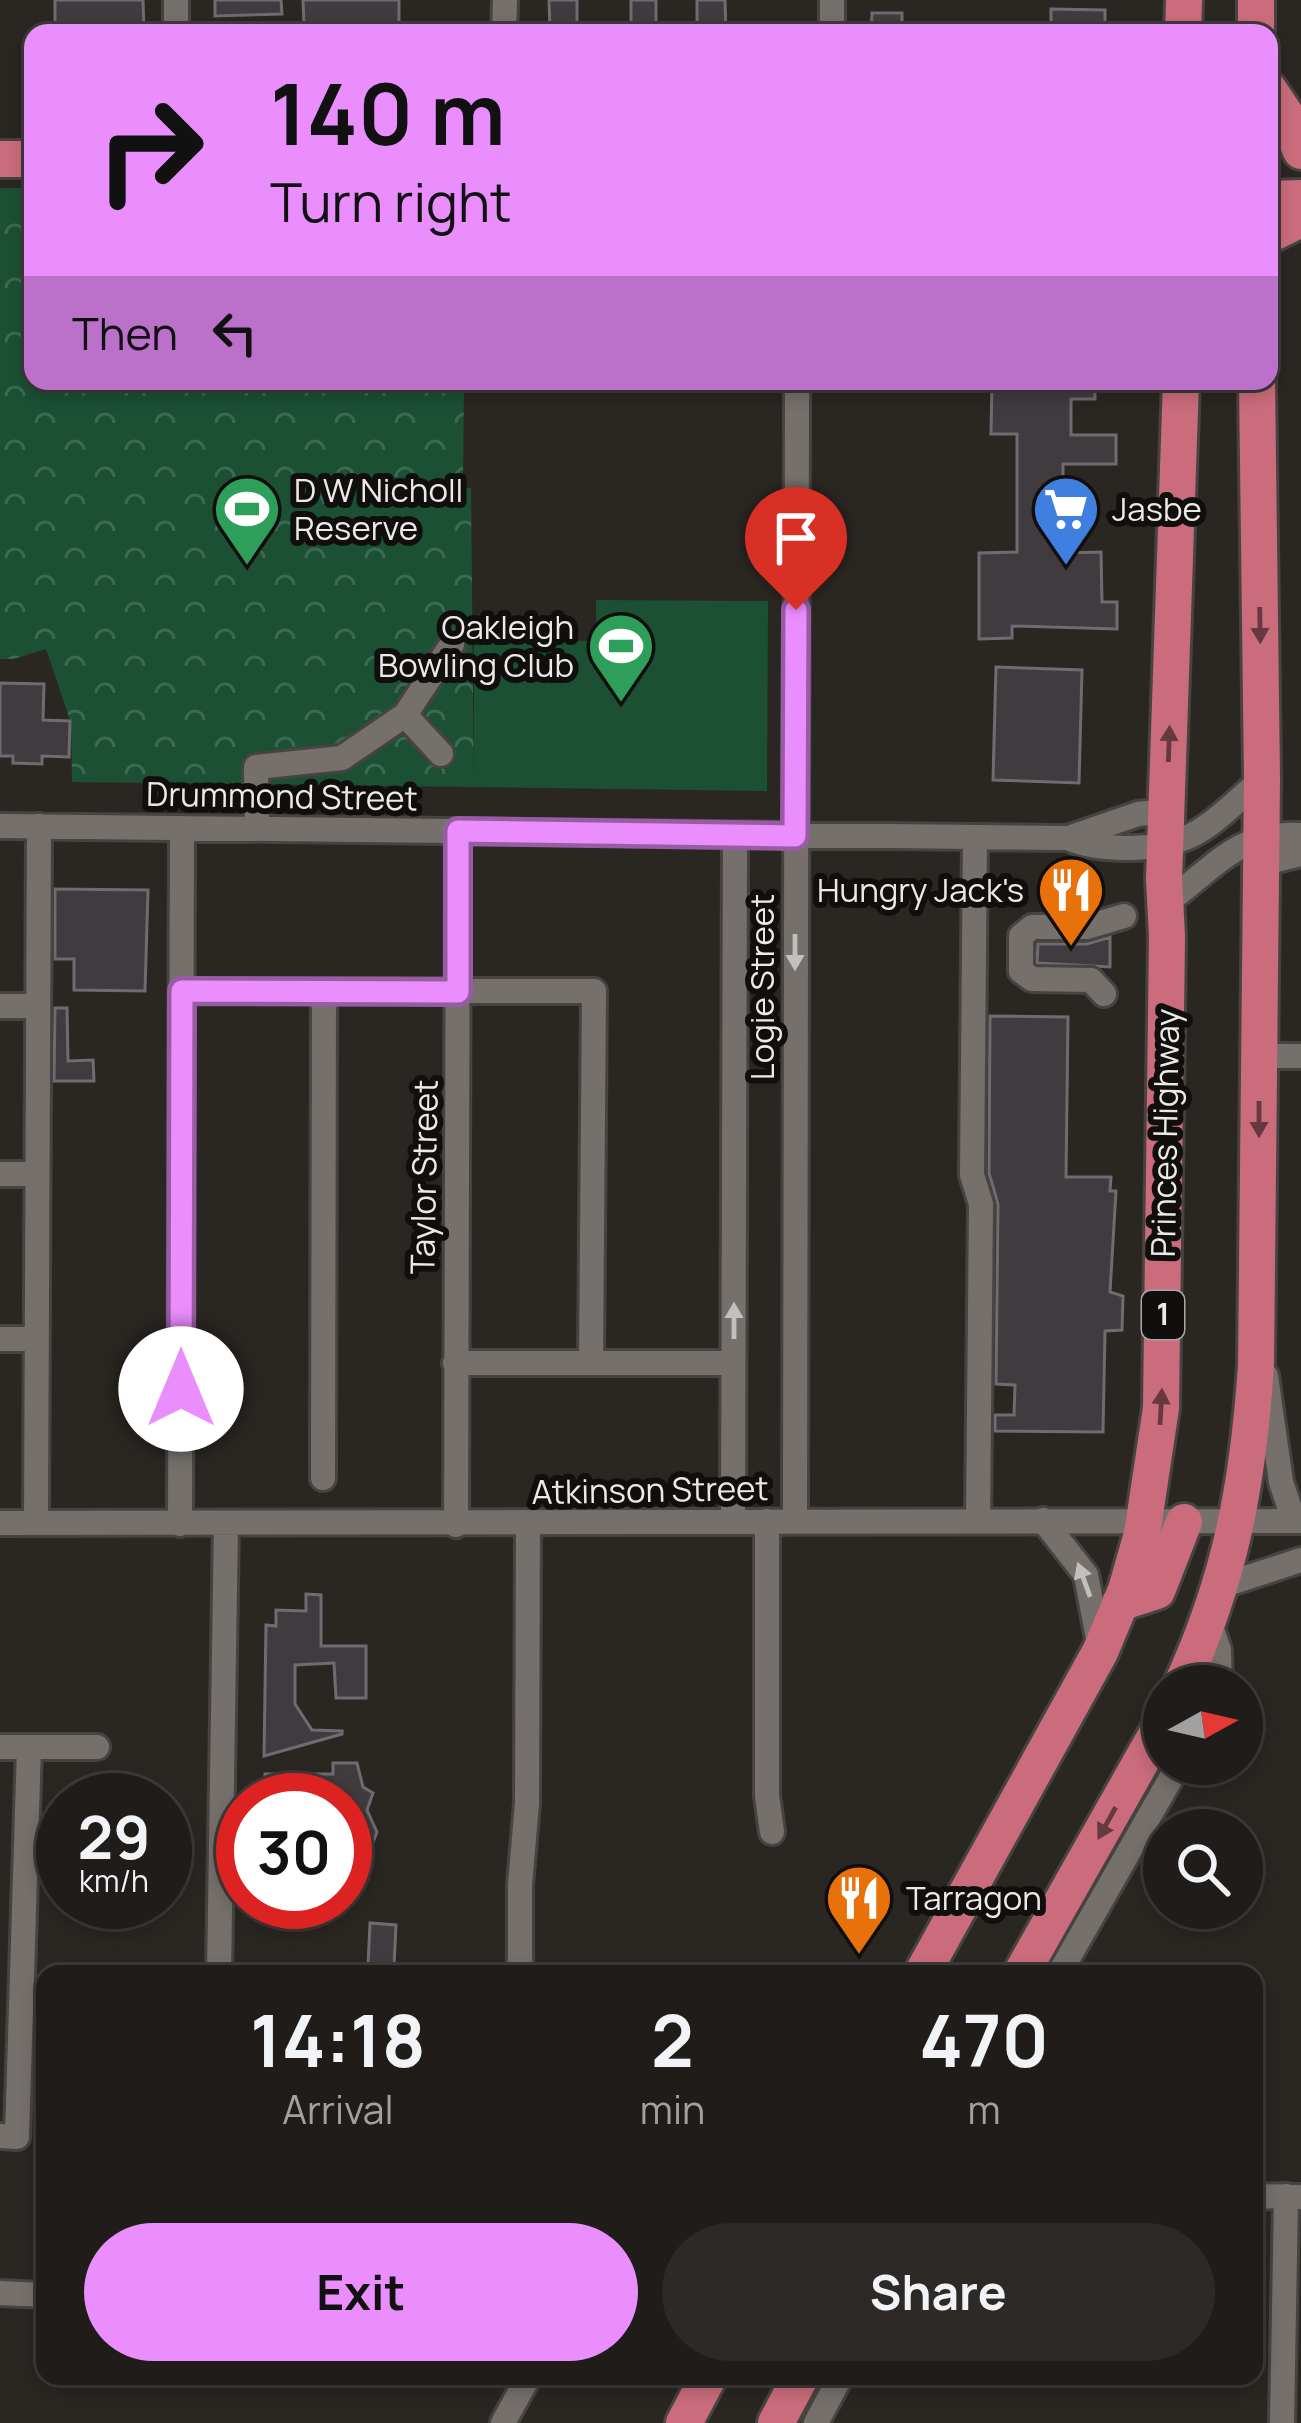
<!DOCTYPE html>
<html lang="en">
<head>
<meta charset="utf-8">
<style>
  :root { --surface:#201c1a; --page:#2d2927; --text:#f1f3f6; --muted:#a2a1a2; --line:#3d3a39; --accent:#ea8dfd }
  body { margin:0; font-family:Manrope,sans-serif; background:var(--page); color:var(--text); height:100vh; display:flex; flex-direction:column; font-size:45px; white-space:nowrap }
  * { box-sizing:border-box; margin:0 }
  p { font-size:39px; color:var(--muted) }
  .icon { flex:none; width:66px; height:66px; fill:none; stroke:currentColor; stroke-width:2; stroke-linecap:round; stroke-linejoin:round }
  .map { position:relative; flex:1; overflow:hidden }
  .details { position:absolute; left:36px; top:1965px; width:1227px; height:420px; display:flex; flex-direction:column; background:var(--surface); border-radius:24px; box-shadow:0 6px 18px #0003,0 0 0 3px var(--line) }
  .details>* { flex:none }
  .hud { position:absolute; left:24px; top:24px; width:1254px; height:366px; border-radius:24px; box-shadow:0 6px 18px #0003,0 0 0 3px var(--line); background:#ea8dfd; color:#111; overflow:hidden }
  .needle { width:78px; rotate:82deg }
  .controls { position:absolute; left:1143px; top:1665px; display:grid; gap:24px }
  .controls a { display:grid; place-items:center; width:120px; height:120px; border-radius:50%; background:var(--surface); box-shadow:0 6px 18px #0003,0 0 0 3px var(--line); font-size:60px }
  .speed { position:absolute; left:36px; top:1773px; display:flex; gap:24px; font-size:60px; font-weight:700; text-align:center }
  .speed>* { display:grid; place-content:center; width:156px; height:156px; border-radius:50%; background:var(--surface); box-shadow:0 6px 18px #0003,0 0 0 3px var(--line); line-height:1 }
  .speed small { font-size:30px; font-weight:400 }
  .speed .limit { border:18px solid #d22; background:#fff; color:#111 }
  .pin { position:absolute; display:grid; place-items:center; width:102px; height:102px; color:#fff; margin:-123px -51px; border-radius:50% 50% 50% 0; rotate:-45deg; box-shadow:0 0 12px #0007 }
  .pin .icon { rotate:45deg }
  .me { position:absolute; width:132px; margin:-66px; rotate:0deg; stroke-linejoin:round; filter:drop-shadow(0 0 9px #0008) }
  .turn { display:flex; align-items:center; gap:42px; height:252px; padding:0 48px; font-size:54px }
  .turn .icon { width:156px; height:156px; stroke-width:2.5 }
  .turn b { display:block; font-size:84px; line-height:102px }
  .then { display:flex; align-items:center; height:114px; padding:0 48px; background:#0003; gap:24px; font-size:45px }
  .eta { display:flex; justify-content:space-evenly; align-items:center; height:204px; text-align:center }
  .eta b { font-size:72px; font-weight:700; line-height:84px }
  .button { display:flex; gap:24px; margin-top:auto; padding:24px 48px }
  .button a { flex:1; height:138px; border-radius:72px; background:var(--accent); color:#111; font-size:48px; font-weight:700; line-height:138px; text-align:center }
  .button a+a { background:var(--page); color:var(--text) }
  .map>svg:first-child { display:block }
  .grass { fill:#1b5035 }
  .park { fill:url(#park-crowns) }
  .building { fill:#403b3f; stroke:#706b70; stroke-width:3 }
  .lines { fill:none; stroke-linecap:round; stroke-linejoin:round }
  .minor-casing { stroke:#474341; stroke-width:30 }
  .highway-casing { stroke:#474341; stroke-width:42 }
  .minor { stroke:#75706c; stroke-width:24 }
  .highway { stroke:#cb6c7c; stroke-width:36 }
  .oneway { fill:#65393f }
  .oneway2 { fill:#c2bfbc }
  .route-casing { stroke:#985ca4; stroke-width:30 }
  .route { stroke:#ea8dfd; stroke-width:21 }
  .labels { text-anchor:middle; stroke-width:12; stroke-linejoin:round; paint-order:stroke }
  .shield { fill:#110f0e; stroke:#aaa8a6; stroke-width:3 }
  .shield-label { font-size:30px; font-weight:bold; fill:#ece9e7 }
  .poi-label { font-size:33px; fill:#ece9e7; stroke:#110f0e; text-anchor:start }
  .street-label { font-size:33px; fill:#ece9e7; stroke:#110f0e }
</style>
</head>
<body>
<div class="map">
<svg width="1301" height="2423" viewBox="0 0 1301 2423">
  <defs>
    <pattern id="park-crowns" width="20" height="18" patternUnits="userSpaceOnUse" patternTransform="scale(3)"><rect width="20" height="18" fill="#1b5035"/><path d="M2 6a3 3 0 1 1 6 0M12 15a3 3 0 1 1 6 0" fill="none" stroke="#3c6952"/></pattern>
  </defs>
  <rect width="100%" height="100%" fill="#2a2622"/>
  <!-- grass -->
  <path class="grass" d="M 596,600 L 768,601 L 767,791 L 474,787 L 474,639 L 596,641 Z"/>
  <!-- park -->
  <path class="park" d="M 0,188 L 33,188 L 33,381 L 464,381 L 463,487 L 471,488 L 474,787 L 72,782 L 71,723 L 46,649 L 14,659 L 0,659 Z"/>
  <!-- building -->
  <path class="building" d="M 55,0 L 143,0 L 144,33 L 55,33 Z
    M 215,0 L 281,0 L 282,14 L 215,16 Z
    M 303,0 L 399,0 L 399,26 L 304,26 Z
    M 549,0 L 577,0 L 577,33 L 550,33 Z
    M 631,0 L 656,0 L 656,33 L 631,33 Z
    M 697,0 L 725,0 L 726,33 L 697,33 Z
    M 1051,9 L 1105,10 L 1105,33 L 1051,33 Z
    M 872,13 L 902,13 L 902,33 L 871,33 Z
    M 992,381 L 1095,381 L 1095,399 L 1071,399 L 1071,435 L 1116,435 L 1116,464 L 1063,464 L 1063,553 L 1101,552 L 1102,602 L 1117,602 L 1117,629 L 1012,626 L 1012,638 L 979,639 L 979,553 L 1017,552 L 1017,434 L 991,434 Z
    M 996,667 L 1082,670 L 1079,783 L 993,780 Z
    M 0,683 L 44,684 L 43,720 L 70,721 L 69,757 L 42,756 L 42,764 L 13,763 L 13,756 L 0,756 Z
    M 55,889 L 148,890 L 145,991 L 74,990 L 74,959 L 55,959 Z
    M 1110,937 L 1110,967 L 1037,963 L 1038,944 L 1087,944 Z
    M 55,1008 L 67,1008 L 68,1061 L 93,1060 L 94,1081 L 54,1081 Z
    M 990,1016 L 1068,1017 L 1066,1177 L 1111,1177 L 1110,1191 L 1116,1191 L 1110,1292 L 1123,1296 L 1122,1330 L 1105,1331 L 1103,1432 L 995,1431 L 995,1415 L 1014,1415 L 1015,1385 L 996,1384 L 998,1204 L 989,1173 Z
    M 306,1594 L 321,1595 L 321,1646 L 366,1646 L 366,1698 L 336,1698 L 334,1663 L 295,1665 L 295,1704 L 312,1730 L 342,1731 L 342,1734 L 264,1756 L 266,1625 L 276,1626 L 276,1610 L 306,1611 Z
    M 333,1763 L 357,1763 L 363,1787 L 373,1793 L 367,1810 L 377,1832 L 368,1855 L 345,1847 L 345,1800 L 263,1800 L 265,1774 L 333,1774 Z
    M 370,1923 L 396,1925 L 394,1966 L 368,1965 Z"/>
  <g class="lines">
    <!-- minor casing -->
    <g class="minor-casing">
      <path id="minor" d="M 176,33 L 176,0
        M 504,33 L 505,0
        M 832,33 L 832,0
        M 405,715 L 441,754
        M 0,826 L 1068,838 L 1138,814 L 1166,811
        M 257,828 L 256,767 L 342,758 L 405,715 L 452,644
        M 975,837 L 972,1175 L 981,1204 L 978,1520
        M 1068,838 C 1086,846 1103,847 1123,848 C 1195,849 1211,823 1262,779
        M 1260,864 L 1301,854
        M 1166,903 C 1213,869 1238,831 1301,835
        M 182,991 L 594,991 L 591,1363
        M 1104,994 L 1091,980 L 1032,979 L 1021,971 L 1021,936 L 1032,927 L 1087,927 L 1124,916
        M 0,1006 L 37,1006
        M 1259,1056 L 1301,1056
        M 0,1174 L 37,1174
        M 0,1339 L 36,1339
        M 455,1363 L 733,1363
        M 1266,1376 L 1281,1482 L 1294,1521
        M 323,1478 L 324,991
        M 795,1520 L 797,381
        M 1043,1520 L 1086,1575 L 1100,1649
        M 767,1521 L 767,1796 L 772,1832
        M 733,1522 L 735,835
        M 0,1523 L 1301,1521
        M 36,1523 L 39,826
        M 180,1524 L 182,828
        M 456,1525 L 458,831
        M 1221,1586 L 1301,1560
        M 1209,1621 L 1219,1650 L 1220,1686
        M 0,1747 L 97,1747
        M 219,1974 L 226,1523
        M 520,1974 L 520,1885 L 527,1803 L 528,1525
        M 1059,1974 L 1179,1764
        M 0,2136 L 17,2137 L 29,1747
        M 1254,2196 L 1299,2197
        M 0,2293 L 45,2295
        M 503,2423 L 529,2376
        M 816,2423 L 841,2376
        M 1282,2423 L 1286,2196"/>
    </g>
    <!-- highway casing -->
    <g class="highway-casing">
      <path id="highway" d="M 1183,33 L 1184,0
        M 1256,33 L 1256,0
        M 1269,90 L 1285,114 L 1301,151
        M 0,159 L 33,159
        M 1269,199 L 1301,198
        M 1269,235 L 1301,219
        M 1120,1603 L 1157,1591 L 1184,1522
        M 1181,1686 C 1231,1578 1248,1483 1256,1366 L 1262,779 L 1257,381
        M 922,1974 L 1100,1652 L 1126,1590 L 1142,1534 L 1161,1408 L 1167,936 L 1164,879 L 1181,381
        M 1021,1974 L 1164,1721
        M 684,2423 L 709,2376
        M 776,2423 L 801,2376"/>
    </g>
    <!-- minor -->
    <use href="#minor" class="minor"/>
    <!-- highway -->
    <use href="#highway" class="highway"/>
  </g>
  <!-- one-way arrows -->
  <defs><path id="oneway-solid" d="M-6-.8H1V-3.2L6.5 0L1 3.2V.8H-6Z" transform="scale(3)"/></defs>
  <g class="oneway">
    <use href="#oneway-solid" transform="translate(1260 625) rotate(89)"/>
    <use href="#oneway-solid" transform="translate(1169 744) rotate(-88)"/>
    <use href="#oneway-solid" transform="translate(1259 1119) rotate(90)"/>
    <use href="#oneway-solid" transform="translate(1161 1407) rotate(-87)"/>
    <use href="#oneway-solid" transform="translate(1107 1823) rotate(119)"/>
  </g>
  <g class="oneway2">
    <use href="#oneway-solid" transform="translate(795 952) rotate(90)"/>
    <use href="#oneway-solid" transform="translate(734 1321) rotate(-90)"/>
    <use href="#oneway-solid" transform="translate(1084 1580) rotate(-110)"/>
  </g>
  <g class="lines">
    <!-- route casing -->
    <g class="route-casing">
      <path id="route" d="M 181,1389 L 182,991 L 458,992 L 458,831 L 795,836 L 796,610"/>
    </g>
    <!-- route -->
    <use href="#route" class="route"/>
  </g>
  <!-- icons -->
  <defs>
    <g id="stadium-pin" transform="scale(3.45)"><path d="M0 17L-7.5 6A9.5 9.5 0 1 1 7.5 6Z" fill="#2e9e5b" stroke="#110f0e"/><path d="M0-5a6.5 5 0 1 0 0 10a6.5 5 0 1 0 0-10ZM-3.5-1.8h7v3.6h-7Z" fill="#fff"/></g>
    <g id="supermarket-pin" transform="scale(3.45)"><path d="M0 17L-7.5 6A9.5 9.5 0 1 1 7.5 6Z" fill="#3f7fe0" stroke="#110f0e"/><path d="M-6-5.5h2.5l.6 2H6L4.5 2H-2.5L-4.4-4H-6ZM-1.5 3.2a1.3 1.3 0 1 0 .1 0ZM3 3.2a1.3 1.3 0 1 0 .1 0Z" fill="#fff"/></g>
    <g id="restaurant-pin" transform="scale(3.45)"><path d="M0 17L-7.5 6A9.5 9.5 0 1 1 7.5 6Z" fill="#e8710a" stroke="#110f0e"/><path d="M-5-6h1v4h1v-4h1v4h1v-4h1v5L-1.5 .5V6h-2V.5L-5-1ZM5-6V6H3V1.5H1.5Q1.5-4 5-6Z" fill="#fff"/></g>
  </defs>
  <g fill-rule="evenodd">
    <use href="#stadium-pin" x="247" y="509"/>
    <use href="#supermarket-pin" x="1066" y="509"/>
    <use href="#stadium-pin" x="621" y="646"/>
    <use href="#restaurant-pin" x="1071" y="890"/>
    <use href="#restaurant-pin" x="859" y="1898"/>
  </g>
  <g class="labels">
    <!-- shield labels -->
    <rect class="shield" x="1142" y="1291" width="42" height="48" rx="9"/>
    <g class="shield-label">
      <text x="1163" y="1325">1</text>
    </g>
    <!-- poi labels -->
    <g class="poi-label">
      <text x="294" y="502">D W Nicholl<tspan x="294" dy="38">Reserve</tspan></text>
      <text x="1112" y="521">Jasbe</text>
      <text x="574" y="639" text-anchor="end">Oakleigh<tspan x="574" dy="38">Bowling Club</tspan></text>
      <text x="1024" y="902" text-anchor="end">Hungry Jack's</text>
      <text x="906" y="1910">Tarragon</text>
    </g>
    <!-- street labels -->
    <g class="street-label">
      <text transform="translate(282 796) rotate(1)" y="12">Drummond Street</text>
      <text transform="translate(762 987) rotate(-90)" y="12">Logie Street</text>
      <text transform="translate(1165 1133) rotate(-89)" y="12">Princes Highway</text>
      <text transform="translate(424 1177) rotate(-89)" y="12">Taylor Street</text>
      <text transform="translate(650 1490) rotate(-1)" y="12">Atkinson Street</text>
    </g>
  </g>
</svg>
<div class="controls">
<a><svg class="needle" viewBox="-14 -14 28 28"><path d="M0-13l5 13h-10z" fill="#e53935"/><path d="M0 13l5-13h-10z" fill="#a2a1a2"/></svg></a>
<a><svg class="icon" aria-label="search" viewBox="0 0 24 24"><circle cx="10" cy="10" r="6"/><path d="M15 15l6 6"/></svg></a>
</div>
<div class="speed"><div>29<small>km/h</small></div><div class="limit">30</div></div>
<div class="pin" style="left:796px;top:610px;background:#d93025"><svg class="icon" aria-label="arrive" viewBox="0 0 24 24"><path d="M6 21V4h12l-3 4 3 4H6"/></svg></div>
<svg class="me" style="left:181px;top:1389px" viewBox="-20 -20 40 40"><circle r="19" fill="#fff"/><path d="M0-13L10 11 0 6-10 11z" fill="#ea8dfd"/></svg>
<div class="hud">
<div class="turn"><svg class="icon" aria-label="right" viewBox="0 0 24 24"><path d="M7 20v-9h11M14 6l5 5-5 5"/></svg><div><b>140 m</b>Turn right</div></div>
<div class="then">Then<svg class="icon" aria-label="left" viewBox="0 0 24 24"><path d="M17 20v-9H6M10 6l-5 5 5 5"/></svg></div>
</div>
<section class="details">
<div class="eta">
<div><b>14:18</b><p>Arrival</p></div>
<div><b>2</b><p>min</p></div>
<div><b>470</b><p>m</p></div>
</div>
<div class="button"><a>Exit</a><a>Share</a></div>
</section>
</div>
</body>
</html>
